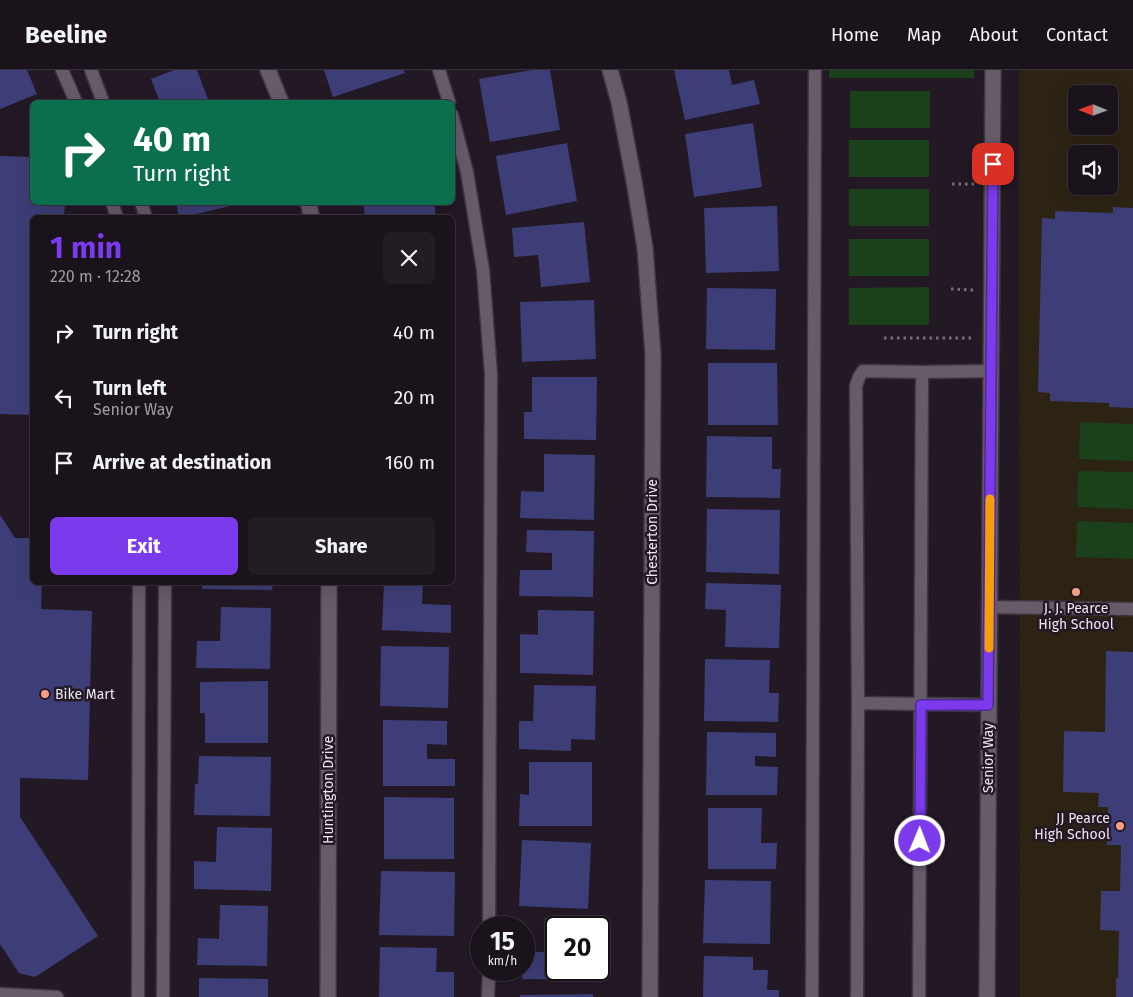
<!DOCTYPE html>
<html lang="en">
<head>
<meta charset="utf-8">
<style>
  :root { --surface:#1a131c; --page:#231c25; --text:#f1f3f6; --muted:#9f9ea3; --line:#38323b; --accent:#7c3aed }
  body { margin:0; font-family:"Fira Sans",sans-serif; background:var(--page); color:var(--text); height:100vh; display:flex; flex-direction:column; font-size:19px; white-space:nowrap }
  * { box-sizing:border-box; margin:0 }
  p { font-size:16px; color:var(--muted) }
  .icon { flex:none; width:28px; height:28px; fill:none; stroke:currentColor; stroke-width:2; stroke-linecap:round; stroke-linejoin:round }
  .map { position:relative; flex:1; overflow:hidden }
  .sheet { position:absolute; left:30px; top:145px; width:425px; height:370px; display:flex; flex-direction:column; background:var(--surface); border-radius:8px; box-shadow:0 5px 20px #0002,0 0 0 1px var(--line) }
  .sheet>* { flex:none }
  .guide { position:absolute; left:30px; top:30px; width:425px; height:105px; border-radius:8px; box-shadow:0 5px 20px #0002,0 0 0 1px var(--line); background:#0b6e4f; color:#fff; overflow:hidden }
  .needle { width:32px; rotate:271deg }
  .tools { position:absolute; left:1068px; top:15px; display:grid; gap:10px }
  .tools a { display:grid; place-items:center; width:50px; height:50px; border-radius:8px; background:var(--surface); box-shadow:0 5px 20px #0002,0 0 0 1px var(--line); font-size:25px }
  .speed { position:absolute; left:470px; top:846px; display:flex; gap:10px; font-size:25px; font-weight:700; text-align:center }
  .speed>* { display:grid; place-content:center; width:65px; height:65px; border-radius:50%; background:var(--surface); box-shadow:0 5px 20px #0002,0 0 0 1px var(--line); line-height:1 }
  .speed small { font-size:12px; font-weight:400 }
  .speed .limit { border:2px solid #111; border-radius:8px; background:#fff; color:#111 }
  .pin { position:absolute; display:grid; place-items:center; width:42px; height:42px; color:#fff; margin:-21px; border-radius:10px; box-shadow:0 2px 8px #0006 }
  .me { position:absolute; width:55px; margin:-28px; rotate:1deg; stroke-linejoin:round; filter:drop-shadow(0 0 4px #0008) }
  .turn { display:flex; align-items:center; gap:18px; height:105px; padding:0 20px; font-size:22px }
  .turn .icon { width:65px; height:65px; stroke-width:2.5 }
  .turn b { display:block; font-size:35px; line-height:42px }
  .round { display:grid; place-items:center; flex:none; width:52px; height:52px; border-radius:8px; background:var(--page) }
  .head { display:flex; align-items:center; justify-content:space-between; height:85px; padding:0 20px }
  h1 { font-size:30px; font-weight:700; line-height:38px; color:var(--accent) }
  .button { display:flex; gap:10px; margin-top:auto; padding:10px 20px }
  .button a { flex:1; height:58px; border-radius:8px; background:var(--accent); color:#fff; font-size:20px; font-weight:700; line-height:58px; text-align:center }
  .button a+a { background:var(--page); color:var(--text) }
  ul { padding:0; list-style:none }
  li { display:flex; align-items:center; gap:15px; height:65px; padding:0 20px }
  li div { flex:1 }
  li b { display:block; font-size:19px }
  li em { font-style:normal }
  header { display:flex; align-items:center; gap:30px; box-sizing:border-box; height:70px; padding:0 25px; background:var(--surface); border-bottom:1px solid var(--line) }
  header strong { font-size:24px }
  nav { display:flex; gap:28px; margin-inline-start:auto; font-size:18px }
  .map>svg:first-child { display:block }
  .education { fill:#2c2313; fill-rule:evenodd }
  .green { fill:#1a411a }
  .building { fill:#3d3e77 }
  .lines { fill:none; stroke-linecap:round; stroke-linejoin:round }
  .lane-casing { stroke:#3e363f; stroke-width:15 }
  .street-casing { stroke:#3e363f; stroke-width:18 }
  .path { stroke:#786f79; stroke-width:3; stroke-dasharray:2.5 4; stroke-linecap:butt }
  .lane { stroke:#675b6a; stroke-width:12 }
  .street { stroke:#675b6a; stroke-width:15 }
  .route-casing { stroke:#51269a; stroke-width:12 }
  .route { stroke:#7c3aed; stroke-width:9 }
  .slow { stroke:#f59e0b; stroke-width:9 }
  .poi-dot { fill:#f49e88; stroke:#231925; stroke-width:2 }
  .labels { text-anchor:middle; stroke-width:5; stroke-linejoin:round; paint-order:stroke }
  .street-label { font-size:14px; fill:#ede6ee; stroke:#231925 }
  .poi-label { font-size:14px; fill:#ede6ee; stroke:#231925 }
</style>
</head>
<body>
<header>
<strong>Beeline</strong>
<nav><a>Home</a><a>Map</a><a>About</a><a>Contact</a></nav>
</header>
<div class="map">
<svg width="1133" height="927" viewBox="0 0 1133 927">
  <rect width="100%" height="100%" fill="#231925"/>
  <!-- education -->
  <path class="education" d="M 1019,0 L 1133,0 L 1133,927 L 1020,927 ZM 1076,24 L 1109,24 L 1109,56 L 1076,56 ZM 1076,84 L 1109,84 L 1109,116 L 1076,116 Z"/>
  <!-- green -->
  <path class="green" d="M 829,0 L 974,0 L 974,8 L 829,8 Z
    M 850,21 L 930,21 L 930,58 L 850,58 Z
    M 849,70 L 929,70 L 929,107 L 849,107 Z
    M 849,119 L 929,119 L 929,156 L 849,156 Z
    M 849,169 L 929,169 L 929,206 L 849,206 Z
    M 929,217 L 929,255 L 849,255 L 849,218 Z
    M 1080,352 L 1133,354 L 1133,391 L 1079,389 Z
    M 1078,401 L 1133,402 L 1133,439 L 1077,437 Z
    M 1077,451 L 1133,453 L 1133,489 L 1076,487 Z"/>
  <!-- building -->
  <path class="building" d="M 0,0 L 27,0 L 37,24 L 0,39 Z
    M 174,0 L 197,0 L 209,32 L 160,32 L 151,9 Z
    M 324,0 L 404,0 L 405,3 L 333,27 Z
    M 532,0 L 550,0 L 560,60 L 490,72 L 479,9 Z
    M 674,0 L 729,0 L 732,15 L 754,10 L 760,34 L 685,50 Z
    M 753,53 L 762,117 L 694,127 L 685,64 Z
    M 567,73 L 577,131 L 506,145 L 496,86 Z
    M 0,86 L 32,87 L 32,132 L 65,132 L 64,148 L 32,148 L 32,345 L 0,344 Z
    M 176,132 L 243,132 L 243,133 L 179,148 Z
    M 363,132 L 434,132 L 436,148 L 365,148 Z
    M 777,136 L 779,201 L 706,203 L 704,138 Z
    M 1113,137 L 1133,138 L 1133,338 L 1109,337 L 1109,333 L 1050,331 L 1050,323 L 1038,322 L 1042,148 L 1055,149 L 1055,141 L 1113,143 Z
    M 584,152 L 590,212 L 541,217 L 538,185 L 514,187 L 512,158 Z
    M 707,218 L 776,219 L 775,280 L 706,279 Z
    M 594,230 L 596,289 L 522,292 L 520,232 Z
    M 708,293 L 777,293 L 778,355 L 708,355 Z
    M 532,307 L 597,307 L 596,370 L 524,369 L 524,342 L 532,342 Z
    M 707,366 L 772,367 L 772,399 L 781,399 L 780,428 L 706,427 Z
    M 544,384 L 595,385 L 594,450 L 520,448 L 521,421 L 544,422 Z
    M 707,439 L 780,440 L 779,504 L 706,502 Z
    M 0,445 L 15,468 L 32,468 L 32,512 L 42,512 L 41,539 L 92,541 L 88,710 L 20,708 L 20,747 L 98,866 L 35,907 L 19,903 L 0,874 Z
    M 452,459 L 455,459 L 455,488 L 452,488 Z
    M 527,460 L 594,461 L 593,527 L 519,526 L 520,500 L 552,500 L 552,483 L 526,482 Z
    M 202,512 L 273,512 L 272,520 L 202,519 Z
    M 384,512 L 423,512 L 422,534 L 451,535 L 451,563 L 382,560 Z
    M 706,513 L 781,515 L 779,578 L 725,577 L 726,540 L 705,539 Z
    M 221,537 L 271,538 L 270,599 L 196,598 L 197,571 L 220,571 Z
    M 538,540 L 594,541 L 593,605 L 520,603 L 520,564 L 538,565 Z
    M 381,576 L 449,577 L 448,638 L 380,636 Z
    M 1106,581 L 1133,582 L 1133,927 L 1116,927 L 1116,908 L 1118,908 L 1119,861 L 1100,860 L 1101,821 L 1120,821 L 1121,775 L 1107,775 L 1108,737 L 1098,737 L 1099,723 L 1063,722 L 1064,661 L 1105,662 Z
    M 705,589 L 770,590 L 769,623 L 779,623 L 778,652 L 704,651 Z
    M 268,611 L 268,673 L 205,673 L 205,643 L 200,643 L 200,612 Z
    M 534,615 L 596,616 L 595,670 L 571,669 L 571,681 L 519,679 L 519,651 L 533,651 Z
    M 383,650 L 447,651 L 447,675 L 427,674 L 427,689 L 455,689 L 455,716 L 383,716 Z
    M 707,662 L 776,663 L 776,687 L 755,686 L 755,696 L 778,697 L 777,725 L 706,725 Z
    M 199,686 L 271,687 L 270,746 L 194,745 L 195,714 L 198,714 Z
    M 529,692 L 592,692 L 592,756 L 519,756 L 520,724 L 529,725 Z
    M 384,727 L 454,728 L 454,789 L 384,789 Z
    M 708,738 L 762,738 L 761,773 L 777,773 L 776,799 L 708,799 Z
    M 217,757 L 272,758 L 271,821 L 194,819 L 194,791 L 216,792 Z
    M 522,770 L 591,773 L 588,839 L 519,836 Z
    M 381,801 L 455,802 L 454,866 L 379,865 Z
    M 705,810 L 771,811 L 770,874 L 703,873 Z
    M 220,835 L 268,836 L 267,896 L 197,895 L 198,868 L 219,869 Z
    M 545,848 L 595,848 L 595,858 L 556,858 L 556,900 L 594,900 L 594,910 L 522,909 L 524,882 L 544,882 Z
    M 380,877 L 437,878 L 436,902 L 454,902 L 454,927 L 379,927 Z
    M 704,886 L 753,887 L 753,900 L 768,900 L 767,920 L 779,920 L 779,927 L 703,927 Z
    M 199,908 L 268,909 L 268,927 L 199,927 Z
    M 593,924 L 593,927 L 520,927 L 520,925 Z"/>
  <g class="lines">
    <!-- lane casing -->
    <g class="lane-casing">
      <path id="lane" d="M 62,0 L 76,32
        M 91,0 L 103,32
        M 439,0 L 449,32
        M 452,45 L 467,102 L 483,200 L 491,304 L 489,858
        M 112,132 L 117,148
        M 141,132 L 146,148
        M 922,302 L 991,301
        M 989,537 L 1133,539
        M 858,633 L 988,635
        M 0,924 L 57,927
        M 138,927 L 139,512
        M 163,927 L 165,512
        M 488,927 L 489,900
        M 812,927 L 815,0
        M 857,927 L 858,633 L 856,316 L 859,307 L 863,301 L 922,302 L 919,927"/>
    </g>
    <!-- street casing -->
    <g class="street-casing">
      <path id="street" d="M 268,0 L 281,32
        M 610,0 L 619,32 L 634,111 L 645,178 L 653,285 L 650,927
        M 308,132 L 312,148
        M 328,927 L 329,512
        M 987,927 L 993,0"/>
    </g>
    <!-- path -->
    <path class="path" d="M 952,114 L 974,114
      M 951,219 L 973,220
      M 884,268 L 973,268"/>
    <!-- lane -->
    <use href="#lane" class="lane"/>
    <!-- street -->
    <use href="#street" class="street"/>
  </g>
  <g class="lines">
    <!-- route casing -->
    <g class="route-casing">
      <path id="route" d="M 920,771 L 921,635 L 988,635 L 993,94"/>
    </g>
    <!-- route -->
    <use href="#route" class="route"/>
    <!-- slow -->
    <path class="slow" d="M 989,578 L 990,429"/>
  </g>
  <!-- markers -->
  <g class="poi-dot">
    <circle cx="1076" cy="522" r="5"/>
    <circle cx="45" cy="624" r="5"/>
    <circle cx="1120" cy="756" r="5"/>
  </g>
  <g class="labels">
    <!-- street labels -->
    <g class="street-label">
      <text transform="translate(652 462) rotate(-90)" y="5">Chesterton Drive</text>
      <text transform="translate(988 688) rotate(-90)" y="5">Senior Way</text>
      <text transform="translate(328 720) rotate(-90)" y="5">Huntington Drive</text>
    </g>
    <!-- poi labels -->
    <g class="poi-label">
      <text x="1076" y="543">J. J. Pearce<tspan x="1076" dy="16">High School</tspan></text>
      <text x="55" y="629" text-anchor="start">Bike Mart</text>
      <text x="1110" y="753" text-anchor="end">JJ Pearce<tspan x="1110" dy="16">High School</tspan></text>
    </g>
  </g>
</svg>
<div class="tools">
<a><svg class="needle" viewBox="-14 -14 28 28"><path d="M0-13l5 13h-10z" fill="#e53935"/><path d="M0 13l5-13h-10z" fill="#9f9ea3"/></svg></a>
<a><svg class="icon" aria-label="sound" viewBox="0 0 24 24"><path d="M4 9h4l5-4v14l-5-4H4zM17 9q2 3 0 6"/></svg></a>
</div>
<div class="speed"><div>15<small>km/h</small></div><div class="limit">20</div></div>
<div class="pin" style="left:993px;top:94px;background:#d93025"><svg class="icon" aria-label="arrive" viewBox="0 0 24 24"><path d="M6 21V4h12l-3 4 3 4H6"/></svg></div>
<svg class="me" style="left:920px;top:771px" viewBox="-20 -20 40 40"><circle r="17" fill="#7c3aed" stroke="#fff" stroke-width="3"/><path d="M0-11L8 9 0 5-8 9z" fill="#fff"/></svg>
<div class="guide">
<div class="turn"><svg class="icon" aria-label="right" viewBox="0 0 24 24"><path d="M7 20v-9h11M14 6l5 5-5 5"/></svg><div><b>40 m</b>Turn right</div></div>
</div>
<section class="sheet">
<div class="head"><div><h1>1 min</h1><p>220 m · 12:28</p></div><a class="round"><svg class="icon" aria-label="close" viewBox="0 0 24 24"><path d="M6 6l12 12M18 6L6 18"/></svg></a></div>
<ul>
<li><svg class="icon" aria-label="right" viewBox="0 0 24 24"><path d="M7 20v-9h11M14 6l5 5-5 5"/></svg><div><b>Turn right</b></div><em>40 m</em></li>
<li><svg class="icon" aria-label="left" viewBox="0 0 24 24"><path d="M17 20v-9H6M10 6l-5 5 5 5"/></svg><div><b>Turn left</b><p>Senior Way</p></div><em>20 m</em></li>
<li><svg class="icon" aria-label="arrive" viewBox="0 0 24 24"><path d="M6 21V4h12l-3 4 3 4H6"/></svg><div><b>Arrive at destination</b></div><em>160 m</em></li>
</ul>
<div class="button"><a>Exit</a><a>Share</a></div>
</section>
</div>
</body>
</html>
